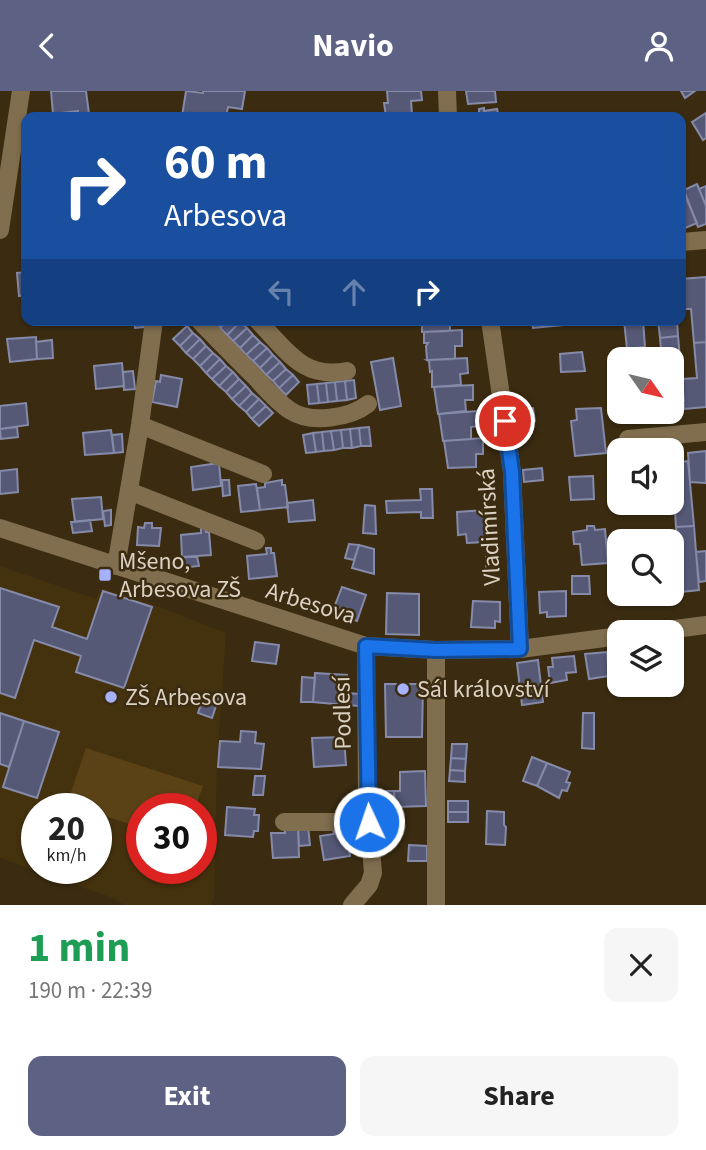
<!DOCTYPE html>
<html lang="en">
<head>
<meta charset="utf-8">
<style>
  :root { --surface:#fff; --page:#f6f6f6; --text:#222; --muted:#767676; --accent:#5d6284 }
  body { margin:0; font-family:"Source Sans 3",sans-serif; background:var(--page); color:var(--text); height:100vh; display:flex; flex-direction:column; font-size:26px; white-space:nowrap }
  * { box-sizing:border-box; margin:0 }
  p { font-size:23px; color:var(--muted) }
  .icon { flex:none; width:38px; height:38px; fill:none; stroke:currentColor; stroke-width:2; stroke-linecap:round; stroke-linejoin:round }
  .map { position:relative; height:814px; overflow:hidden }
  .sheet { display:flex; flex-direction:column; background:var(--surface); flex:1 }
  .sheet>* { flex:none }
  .banner { position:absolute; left:21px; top:21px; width:665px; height:214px; border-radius:14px; box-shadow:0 2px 5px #0004; background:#1a4fa0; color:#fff; overflow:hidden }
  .needle { width:46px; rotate:124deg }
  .fabs { position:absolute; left:607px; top:256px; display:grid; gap:14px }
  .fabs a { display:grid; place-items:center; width:77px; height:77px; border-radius:14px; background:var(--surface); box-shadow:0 2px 5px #0004; font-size:35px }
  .speed { position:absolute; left:21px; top:702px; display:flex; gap:14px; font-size:35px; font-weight:700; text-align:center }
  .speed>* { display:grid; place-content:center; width:91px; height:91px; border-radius:50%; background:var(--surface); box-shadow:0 2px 5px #0004; line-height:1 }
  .speed small { font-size:18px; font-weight:400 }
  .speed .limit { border:10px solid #d22; background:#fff; color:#111 }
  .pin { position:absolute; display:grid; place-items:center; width:60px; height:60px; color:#fff; margin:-30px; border:4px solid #fff; border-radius:50%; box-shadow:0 2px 7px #0007 }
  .me { position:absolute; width:77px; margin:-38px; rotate:357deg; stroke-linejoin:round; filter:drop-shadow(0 0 5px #0008) }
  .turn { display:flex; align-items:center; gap:24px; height:147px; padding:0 28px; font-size:32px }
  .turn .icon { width:91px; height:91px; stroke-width:2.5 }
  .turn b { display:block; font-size:49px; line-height:60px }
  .lanes { display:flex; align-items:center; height:66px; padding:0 28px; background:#0003; justify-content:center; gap:35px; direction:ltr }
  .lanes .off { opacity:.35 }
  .round { display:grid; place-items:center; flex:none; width:74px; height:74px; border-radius:14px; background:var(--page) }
  .summary { display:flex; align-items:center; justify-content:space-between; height:119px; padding:0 28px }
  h1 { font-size:42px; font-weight:700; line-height:52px; color:#1e9e55 }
  .cta { display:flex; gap:14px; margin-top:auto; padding:14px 28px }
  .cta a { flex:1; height:80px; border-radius:14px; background:var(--accent); color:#fff; font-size:28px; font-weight:700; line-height:80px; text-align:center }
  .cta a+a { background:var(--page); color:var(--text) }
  header { display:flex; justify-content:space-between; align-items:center; height:91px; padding:0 28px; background:var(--accent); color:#fff; font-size:32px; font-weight:700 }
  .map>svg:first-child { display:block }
  .built { fill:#44310e; fill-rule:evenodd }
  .green { fill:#5a4216 }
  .building { fill:#555976; stroke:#858aa9; stroke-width:2 }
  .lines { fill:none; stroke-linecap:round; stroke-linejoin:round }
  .minor { stroke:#816e4f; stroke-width:18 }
  .route-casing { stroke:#114b97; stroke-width:18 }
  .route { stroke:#1a73e8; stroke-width:12 }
  .poi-dot { fill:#a6b1fc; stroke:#3b2c11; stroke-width:2.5 }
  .labels { text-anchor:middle; stroke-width:5; stroke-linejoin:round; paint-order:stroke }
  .street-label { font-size:24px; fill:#dbd1c2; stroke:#3b2c11 }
  .poi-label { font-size:24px; fill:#dbd1c2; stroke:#3b2c11; text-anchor:start }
</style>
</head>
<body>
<header><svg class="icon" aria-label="back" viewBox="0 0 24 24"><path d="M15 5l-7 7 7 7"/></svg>Navio<svg class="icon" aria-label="person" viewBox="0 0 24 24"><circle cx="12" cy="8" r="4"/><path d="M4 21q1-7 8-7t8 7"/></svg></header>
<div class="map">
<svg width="706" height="814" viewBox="0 0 706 814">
  <rect width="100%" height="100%" fill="#3b2c11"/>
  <!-- built -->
  <path class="built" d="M 0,475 L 96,508 L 101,497 L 152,513 L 226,542 L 217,671 L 214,806 L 211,814 L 124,814 L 113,807 L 0,767 ZM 37,718 L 96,718 L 96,777 L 37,777 ZM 142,718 L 201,718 L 201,777 L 142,777 Z"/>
  <!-- green -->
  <path class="green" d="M 86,657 L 203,695 L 195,717 L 142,718 L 142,737 L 96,722 L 96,718 L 81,717 L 67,713 Z"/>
  <!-- building -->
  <path class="building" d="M 51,0 L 86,0 L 89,23 L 78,24 L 78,20 L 53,23 Z
    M 186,0 L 203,2 L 203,0 L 245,0 L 242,18 L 228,16 L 226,26 L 182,25 Z
    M 387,0 L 421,0 L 422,9 L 411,10 L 412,23 L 386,26 L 384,12 L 388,12 Z
    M 466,0 L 495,0 L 496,11 L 468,13 Z
    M 681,0 L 695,0 L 685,7 Z
    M 484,17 L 484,20 L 497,18 L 499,26 L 479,26 L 479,18 Z
    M 706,22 L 706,47 L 703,49 L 692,31 Z
    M 697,93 L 706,115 L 706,133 L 698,136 L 684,99 Z
    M 681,95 L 697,132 L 683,138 L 681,131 Z
    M 706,95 L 706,115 L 699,98 Z
    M 26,181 L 26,204 L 19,205 L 17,182 Z
    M 706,186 L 706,251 L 694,252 L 691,218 L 681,218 L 681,188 Z
    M 134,229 L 145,229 L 144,236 L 135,237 Z
    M 215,229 L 228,229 L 220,237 Z
    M 228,229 L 240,231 L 227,244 L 220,237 Z
    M 422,229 L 450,229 L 450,240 L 422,241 Z
    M 532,229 L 563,229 L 563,234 L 533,237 Z
    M 624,229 L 643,229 L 645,256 L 627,258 Z
    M 658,229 L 677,229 L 678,245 L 660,247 Z
    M 240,231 L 247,237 L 233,250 L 227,244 Z
    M 187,235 L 193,242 L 180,255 L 173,248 Z
    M 247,237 L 253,244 L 240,257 L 233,250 Z
    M 462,239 L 462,255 L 455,255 L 455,268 L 427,269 L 426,255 L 428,252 L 424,252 L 424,241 Z
    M 193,242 L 200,248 L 186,262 L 180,255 Z
    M 253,244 L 260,251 L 246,264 L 240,257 Z
    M 678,245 L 684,310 L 672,311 L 672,268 L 662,268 L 660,247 Z
    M 36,246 L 37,268 L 10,271 L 7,248 Z
    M 200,248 L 206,255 L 193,268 L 186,262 Z
    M 52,249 L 53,267 L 37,268 L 36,251 Z
    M 260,251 L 267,257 L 253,270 L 246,264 Z
    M 706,251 L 706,316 L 684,318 L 682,288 L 697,287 L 694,252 Z
    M 206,255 L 213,262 L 200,275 L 193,268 Z
    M 645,256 L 646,268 L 628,268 L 627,258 Z
    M 267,257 L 273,264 L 260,277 L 253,270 Z
    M 582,261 L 585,280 L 561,281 L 560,263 Z
    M 213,262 L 220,268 L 206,282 L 200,275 Z
    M 273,264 L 280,271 L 266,284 L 260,277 Z
    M 393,267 L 401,315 L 380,319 L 371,271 Z
    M 467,267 L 468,282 L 460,283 L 461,294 L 432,296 L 432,280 L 430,281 L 429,270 L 427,269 Z
    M 220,268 L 226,275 L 212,288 L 206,282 Z
    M 280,271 L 286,278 L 273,290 L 266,284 Z
    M 122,272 L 124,295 L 96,298 L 94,275 Z
    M 226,275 L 233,281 L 219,295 L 212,288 Z
    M 286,278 L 293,284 L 279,297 L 273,290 Z
    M 133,280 L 135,298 L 124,299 L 123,281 Z
    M 233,281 L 239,288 L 226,301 L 219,295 Z
    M 161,284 L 182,288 L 177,316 L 152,311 L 156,290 L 160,291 Z
    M 293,284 L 299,291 L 286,304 L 279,297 Z
    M 239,288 L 246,295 L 232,308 L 226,301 Z
    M 354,289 L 356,307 L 347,309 L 345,290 Z
    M 345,290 L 347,309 L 337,310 L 335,291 Z
    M 335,291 L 337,310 L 328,311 L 326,292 Z
    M 326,292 L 328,311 L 319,312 L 317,293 Z
    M 317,293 L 319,312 L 309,313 L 307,294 Z
    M 473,294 L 473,309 L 465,309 L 466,320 L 438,323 L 434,296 Z
    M 614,294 L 620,294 L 620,320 L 651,321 L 617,324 Z
    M 246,295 L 252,302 L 239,315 L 232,308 Z
    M 252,302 L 259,308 L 246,321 L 239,315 Z
    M 259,308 L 266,315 L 252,328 L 246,321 Z
    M 26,312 L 28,334 L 0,338 L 0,315 Z
    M 266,315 L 273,322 L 259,335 L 252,328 Z
    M 533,317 L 535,330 L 517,332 L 515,319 Z
    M 601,317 L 606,362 L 575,365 L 571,330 L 577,329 L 576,318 Z
    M 478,320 L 478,335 L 471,336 L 471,348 L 443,350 L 439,323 Z
    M 532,330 L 533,339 L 519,341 L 517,332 Z
    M 17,336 L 18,346 L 1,348 L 0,338 Z
    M 369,336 L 371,355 L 361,355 L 359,337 Z
    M 359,337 L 361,355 L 352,357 L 350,338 Z
    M 350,338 L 352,357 L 343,357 L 341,339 Z
    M 111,339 L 114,362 L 85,364 L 83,342 Z
    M 341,339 L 343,357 L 334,359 L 331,340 Z
    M 331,340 L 334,359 L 324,360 L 322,341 Z
    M 322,341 L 324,360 L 316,361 L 313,342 Z
    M 313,342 L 316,361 L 306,362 L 303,344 Z
    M 122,343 L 123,361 L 114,362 L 112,344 Z
    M 483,347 L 483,363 L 476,363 L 476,376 L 448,377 L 444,350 Z
    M 706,360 L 706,392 L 690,391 L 688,362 Z
    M 688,370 L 694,435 L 676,436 L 672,372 Z
    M 219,372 L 221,395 L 193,399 L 191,376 Z
    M 542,377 L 543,389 L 524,391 L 523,379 Z
    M 17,378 L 18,401 L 0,403 L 0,380 Z
    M 593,385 L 594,408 L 571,409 L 569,386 Z
    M 222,389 L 229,389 L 230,404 L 223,405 Z
    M 282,389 L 282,394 L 285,394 L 288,416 L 260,419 L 257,397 L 265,396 L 265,392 Z
    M 256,393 L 260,419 L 241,421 L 238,395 Z
    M 420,398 L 432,398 L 433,427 L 421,427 L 421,421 L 387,422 L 386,410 L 421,409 Z
    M 101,406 L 103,428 L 75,431 L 72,408 Z
    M 313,409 L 315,429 L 289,431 L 287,412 Z
    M 365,414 L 375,415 L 376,443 L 363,442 Z
    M 111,419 L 111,434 L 105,435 L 103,420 Z
    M 485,419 L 486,451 L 467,452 L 466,443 L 458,444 L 457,421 Z
    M 90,429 L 92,440 L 73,442 L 71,431 Z
    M 145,432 L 152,432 L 152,437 L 161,437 L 159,455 L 137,454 L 138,436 L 144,437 Z
    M 587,435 L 594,435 L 595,439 L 605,438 L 608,472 L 582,474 L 580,453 L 574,453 L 573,441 L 587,439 Z
    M 694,435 L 699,499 L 672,502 L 672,472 L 679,471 L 676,436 Z
    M 201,436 L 205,436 L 206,441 L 209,441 L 211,464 L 182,466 L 181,444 L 201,442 Z
    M 349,453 L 359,454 L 354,469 L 345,467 Z
    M 359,454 L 374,458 L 374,483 L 352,477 Z
    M 266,457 L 271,457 L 271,462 L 274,462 L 277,485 L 249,488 L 247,465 L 267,463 Z
    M 706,460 L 706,490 L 699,491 L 696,461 Z
    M 197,465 L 199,475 L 181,477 L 180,467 Z
    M 486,466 L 498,466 L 499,480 L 486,480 Z
    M 572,485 L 589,485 L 590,503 L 572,503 Z
    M 342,496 L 366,504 L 357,530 L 332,522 Z
    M 0,497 L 59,516 L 52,536 L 87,548 L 103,500 L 152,516 L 124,597 L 76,581 L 81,565 L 34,549 L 15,607 L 0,602 Z
    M 566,500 L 566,525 L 547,526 L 547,521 L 540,522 L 539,501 Z
    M 387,502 L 419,503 L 419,544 L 386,543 Z
    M 623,502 L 640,502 L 639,512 L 629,512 L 628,508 L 624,508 Z
    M 473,510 L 500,511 L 500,531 L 495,530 L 495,537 L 471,536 Z
    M 255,551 L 279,554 L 276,573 L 252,570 Z
    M 607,561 L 609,585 L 589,588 L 585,563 Z
    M 574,565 L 576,581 L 566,582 L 567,589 L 550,592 L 548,576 L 553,576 L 552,567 Z
    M 538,569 L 543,611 L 522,614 L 517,572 Z
    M 315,582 L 347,584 L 345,614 L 313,611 Z
    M 302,586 L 315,587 L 313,611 L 301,611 Z
    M 385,593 L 423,593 L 422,646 L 386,646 Z
    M 205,602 L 219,606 L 212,627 L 198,622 Z
    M 346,602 L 360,603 L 360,615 L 345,614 Z
    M 0,622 L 24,630 L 9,676 L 0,673 Z
    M 583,622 L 594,622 L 594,658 L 582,657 Z
    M 24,630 L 59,641 L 37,707 L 3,696 Z
    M 241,640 L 256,641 L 255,652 L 264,653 L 261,678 L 218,676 L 220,650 L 240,651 Z
    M 344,646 L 346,674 L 314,676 L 312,647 Z
    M 452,653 L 467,653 L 466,668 L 451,667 Z
    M 532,666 L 547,672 L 537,695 L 523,690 Z
    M 451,667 L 466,668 L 465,680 L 450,679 Z
    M 547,672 L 570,681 L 566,691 L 570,692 L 567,700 L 562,699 L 559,707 L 537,695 Z
    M 450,679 L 465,680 L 465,691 L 449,690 Z
    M 425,680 L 426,715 L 395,716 L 394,700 L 400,700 L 400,681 Z
    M 255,685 L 265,685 L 263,704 L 253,704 Z
    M 375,700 L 394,700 L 395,717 L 388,718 L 390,733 L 378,735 Z
    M 448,710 L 468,710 L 468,721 L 448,721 Z
    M 227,716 L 255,718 L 254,724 L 259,724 L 258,740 L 254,740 L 253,746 L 225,744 Z
    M 487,720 L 504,721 L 504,734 L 506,736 L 505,754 L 486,753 Z
    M 448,721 L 468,721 L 468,731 L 448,731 Z
    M 298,735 L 299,766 L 273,767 L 271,742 L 285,742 L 284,736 Z
    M 298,735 L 308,735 L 310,754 L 299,755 Z
    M 346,735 L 350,765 L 324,769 L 320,745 L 334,743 L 333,737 Z
    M 409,754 L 427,755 L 427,770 L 408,770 Z"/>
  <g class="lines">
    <!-- minor -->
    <path class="minor" d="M 447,0 L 448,26
      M 0,139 L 21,0
      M 681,151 L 706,149
      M 199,229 C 218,249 237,268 256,287 C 267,299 278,312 291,320 C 311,333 350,327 368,313
      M 257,229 C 286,258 302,289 347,280
      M 490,229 L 512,381 L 520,558
      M 140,334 L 263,383
      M 628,348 L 706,341
      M 129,400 L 256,450
      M 0,437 L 366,555 L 436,559 L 520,558 L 620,545
      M 116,475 L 140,334 L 154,229
      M 652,541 L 706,534
      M 436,559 L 436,814
      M 284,731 L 369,731
      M 352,814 L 369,794 L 373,782 L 367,708 L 366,555"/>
  </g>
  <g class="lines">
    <!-- route casing -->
    <g class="route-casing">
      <path id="route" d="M 369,731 L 366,555 L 436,559 L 520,558 L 512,381 L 505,330"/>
    </g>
    <!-- route -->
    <use href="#route" class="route"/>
  </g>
  <!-- markers -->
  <g class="poi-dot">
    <rect x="98" y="477" width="14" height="14" rx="3.5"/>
    <circle cx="403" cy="598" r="7"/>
    <circle cx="111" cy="606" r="7"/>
  </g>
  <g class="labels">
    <!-- street labels -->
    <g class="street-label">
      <text transform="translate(489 436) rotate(-93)" y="8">Vladimírská</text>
      <text transform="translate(311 512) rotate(17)" y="8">Arbesova</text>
      <text transform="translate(342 622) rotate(-91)" y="8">Podlesí</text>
    </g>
    <!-- poi labels -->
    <g class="poi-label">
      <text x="119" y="478">Mšeno,<tspan x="119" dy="28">Arbesova ZŠ</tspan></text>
      <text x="417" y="606">Sál království</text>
      <text x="125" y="614">ZŠ Arbesova</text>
    </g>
  </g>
</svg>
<div class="fabs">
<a><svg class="needle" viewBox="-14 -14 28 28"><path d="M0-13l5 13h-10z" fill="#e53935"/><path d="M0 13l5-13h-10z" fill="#767676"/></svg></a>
<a><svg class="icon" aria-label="sound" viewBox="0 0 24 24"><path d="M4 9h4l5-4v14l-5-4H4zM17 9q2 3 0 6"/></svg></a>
<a><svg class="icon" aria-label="search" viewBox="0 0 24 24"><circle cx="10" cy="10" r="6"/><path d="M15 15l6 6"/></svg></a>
<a><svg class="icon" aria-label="layers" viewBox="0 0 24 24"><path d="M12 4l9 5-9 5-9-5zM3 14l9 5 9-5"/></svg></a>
</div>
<div class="speed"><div>20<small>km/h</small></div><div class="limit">30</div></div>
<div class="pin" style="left:505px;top:330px;background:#d93025"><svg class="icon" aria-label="arrive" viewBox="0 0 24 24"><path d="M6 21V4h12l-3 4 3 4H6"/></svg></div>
<svg class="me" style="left:369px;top:731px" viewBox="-20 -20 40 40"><circle r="17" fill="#1a73e8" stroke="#fff" stroke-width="3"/><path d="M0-11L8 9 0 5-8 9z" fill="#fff"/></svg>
<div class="banner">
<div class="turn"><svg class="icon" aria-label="right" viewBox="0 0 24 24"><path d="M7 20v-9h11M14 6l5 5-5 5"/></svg><div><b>60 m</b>Arbesova</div></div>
<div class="lanes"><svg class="icon off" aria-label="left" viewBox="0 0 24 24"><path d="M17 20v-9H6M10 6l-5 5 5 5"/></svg><svg class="icon off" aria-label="ahead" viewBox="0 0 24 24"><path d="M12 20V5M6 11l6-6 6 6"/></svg><svg class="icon" aria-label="right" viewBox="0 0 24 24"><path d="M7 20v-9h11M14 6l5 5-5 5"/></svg></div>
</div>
</div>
<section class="sheet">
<div class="summary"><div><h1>1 min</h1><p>190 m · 22:39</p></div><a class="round"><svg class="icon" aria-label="close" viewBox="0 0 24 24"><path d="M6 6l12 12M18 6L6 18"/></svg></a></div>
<div class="cta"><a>Exit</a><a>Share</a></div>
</section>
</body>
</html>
